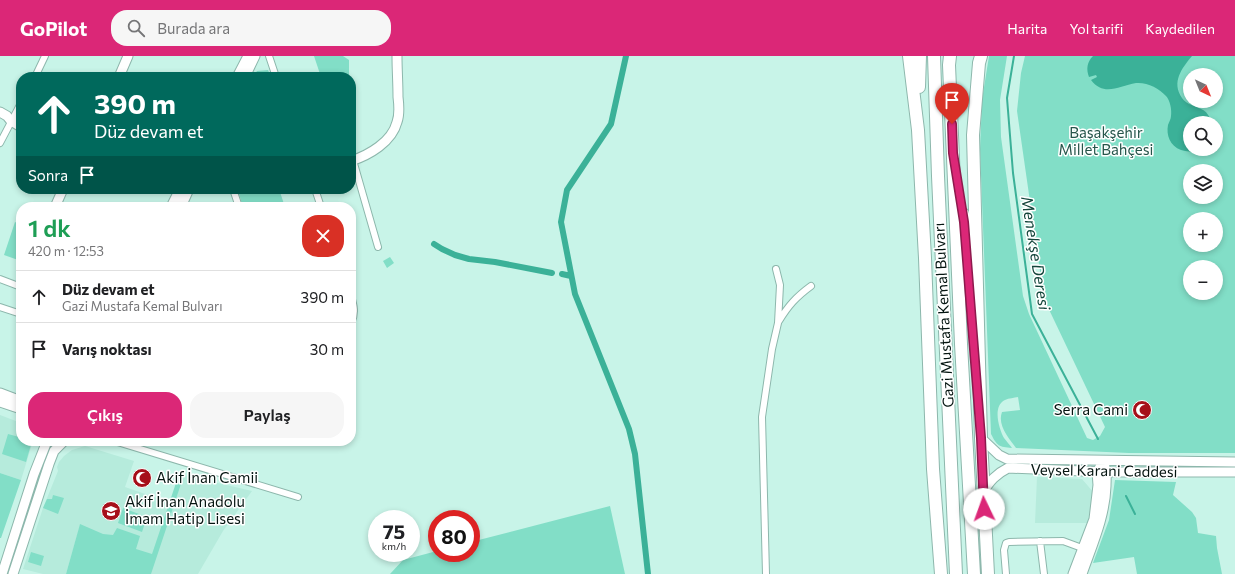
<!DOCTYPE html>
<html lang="tr">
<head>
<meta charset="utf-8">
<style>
  :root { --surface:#fff; --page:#f6f6f6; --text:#202124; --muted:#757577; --line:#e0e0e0; --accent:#db2777 }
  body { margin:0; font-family:Commissioner,sans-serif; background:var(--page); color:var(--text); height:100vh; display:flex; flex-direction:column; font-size:15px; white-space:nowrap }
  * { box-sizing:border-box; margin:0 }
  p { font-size:13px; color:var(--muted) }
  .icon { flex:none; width:22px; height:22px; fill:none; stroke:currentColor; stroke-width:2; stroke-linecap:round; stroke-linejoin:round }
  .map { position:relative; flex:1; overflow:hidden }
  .drawer { position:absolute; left:16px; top:146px; width:340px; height:244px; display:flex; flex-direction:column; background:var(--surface); border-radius:16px; box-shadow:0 2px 6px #0003 }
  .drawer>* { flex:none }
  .banner { position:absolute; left:16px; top:16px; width:340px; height:122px; border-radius:16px; box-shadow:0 2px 6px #0003; background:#00695c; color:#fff; overflow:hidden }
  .needle { width:26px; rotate:137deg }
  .controls { position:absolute; left:1183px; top:12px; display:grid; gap:8px }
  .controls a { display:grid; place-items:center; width:40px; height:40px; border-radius:50%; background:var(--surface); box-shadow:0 2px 6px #0003; font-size:20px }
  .speed { position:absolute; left:368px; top:454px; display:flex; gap:8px; font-size:20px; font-weight:700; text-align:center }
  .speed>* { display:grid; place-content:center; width:52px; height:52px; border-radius:50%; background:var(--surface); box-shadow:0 2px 6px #0003; line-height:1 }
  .speed small { font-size:10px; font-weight:400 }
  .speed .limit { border:6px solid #d22; background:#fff; color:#111 }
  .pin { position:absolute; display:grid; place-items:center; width:34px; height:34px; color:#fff; margin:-41px -17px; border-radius:50% 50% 50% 0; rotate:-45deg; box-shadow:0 0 4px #0007 }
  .pin .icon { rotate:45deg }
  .me { position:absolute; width:44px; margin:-22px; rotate:357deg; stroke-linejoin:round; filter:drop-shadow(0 0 3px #0008) }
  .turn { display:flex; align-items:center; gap:14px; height:84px; padding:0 12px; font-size:18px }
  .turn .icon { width:52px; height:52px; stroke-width:2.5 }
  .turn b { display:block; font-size:28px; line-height:34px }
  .then { display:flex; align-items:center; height:38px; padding:0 12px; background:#0003; gap:8px; font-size:15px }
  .round { display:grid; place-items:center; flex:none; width:42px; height:42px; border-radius:16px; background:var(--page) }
  .head { display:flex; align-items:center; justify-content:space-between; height:68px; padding:0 12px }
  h1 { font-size:24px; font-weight:600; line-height:30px; color:#1e9e55 }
  .primary-button { display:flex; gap:8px; margin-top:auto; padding:8px 12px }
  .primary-button a { flex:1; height:46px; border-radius:16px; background:var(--accent); color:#fff; font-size:16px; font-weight:600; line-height:46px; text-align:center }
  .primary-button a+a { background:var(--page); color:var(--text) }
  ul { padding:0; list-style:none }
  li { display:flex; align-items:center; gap:12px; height:52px; padding:0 12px; border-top:1px solid var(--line) }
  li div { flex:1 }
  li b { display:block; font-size:15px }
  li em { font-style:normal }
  header { display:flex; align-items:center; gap:24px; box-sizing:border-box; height:56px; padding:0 20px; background:var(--accent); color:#fff }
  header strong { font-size:19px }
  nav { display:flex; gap:22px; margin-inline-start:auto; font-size:14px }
  .search { width:280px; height:36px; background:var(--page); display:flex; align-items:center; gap:10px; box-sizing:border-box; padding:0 14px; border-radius:16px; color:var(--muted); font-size:15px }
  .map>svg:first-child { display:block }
  .built { fill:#b6ebdc }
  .green { fill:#82dec7; fill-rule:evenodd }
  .water { fill:#3bb198 }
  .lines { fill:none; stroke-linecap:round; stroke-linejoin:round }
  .stream { stroke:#3bb198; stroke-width:2 }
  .canal { stroke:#3bb198; stroke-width:6 }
  .street-casing { stroke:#8db7ac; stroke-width:8 }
  .secondary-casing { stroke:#8db7ac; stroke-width:11 }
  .highway-casing { stroke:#8db7ac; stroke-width:14 }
  .street { stroke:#fff; stroke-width:6 }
  .secondary { stroke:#fff; stroke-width:9 }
  .highway { stroke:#fff; stroke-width:12 }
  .route-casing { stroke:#8e194d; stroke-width:10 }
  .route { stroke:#db2777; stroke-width:7 }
  .labels { text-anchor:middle; stroke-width:3; stroke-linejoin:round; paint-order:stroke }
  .park-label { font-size:15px; fill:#26564b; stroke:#fff }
  .street-label { font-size:15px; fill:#051511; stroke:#fff }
  .poi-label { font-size:15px; fill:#051511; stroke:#fff; text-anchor:start }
  .water-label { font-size:16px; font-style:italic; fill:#13463b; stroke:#fff }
</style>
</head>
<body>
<header>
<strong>GoPilot</strong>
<div class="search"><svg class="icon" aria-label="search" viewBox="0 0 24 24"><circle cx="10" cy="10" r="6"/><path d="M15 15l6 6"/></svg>Burada ara</div>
<nav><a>Harita</a><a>Yol tarifi</a><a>Kaydedilen</a></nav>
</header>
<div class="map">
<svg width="1235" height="518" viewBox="0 0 1235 518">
  <rect width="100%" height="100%" fill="#c8f4e8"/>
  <!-- built -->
  <path class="built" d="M 0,359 L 21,367 L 21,385 L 33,385 L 21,424 L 0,417 Z
    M 85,390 L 134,405 L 125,431 L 174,448 L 184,419 L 252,435 L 223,475 L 198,518 L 106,518 L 80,469 L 66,518 L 43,518 L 23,513 L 43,452 L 58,415 L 57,411 L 59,406 L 64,400 L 72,394 Z
    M 1037,421 L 1082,423 L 1094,437 L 1091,467 L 1035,467 Z"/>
  <!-- green -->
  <path class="green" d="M 314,0 L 343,0 L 349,4 L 349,21 L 321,21 Z
    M 989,0 L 1007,0 L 1000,44 L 1001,81 L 1023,240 L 1029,258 L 1087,382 L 1093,384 L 1100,380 L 1105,371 L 1044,243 L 1017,55 L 1021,17 L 1025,0 L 1235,0 L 1235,397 L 1129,397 L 1016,392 C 1009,382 997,369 1002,356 L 1020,354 L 1018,341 C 1014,342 1009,342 1005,344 C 992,350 999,373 1004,382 C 1007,386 1010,389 1012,392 C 999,391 997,390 991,378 L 980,93 L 982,44 ZM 1190,19 L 1216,19 L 1216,45 L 1190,45 ZM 1190,67 L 1216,67 L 1216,93 L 1190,93 ZM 1190,115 L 1216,115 L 1216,141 L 1190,141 ZM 1190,163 L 1216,163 L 1216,189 L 1190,189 ZM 1190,211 L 1216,211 L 1216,237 L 1190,237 Z
    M 268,14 L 271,21 L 253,21 L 257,15 Z
    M 252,133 L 279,133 L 285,151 L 243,151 L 239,138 Z
    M 15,166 L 21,169 L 21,205 L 4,199 Z
    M 390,201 L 394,207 L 387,212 L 383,205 Z
    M 8,378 L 19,381 L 20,379 L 21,379 L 21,385 L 32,385 L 26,406 L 2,398 Z
    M 52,385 L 58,385 L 11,518 L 6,518 L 41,409 Z
    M 0,417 L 21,424 L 1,482 L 0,482 Z
    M 175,417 L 184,419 L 151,518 L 66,518 L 80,468 L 103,478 L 113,479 L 117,472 L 140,480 L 136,493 L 152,498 L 178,421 L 174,420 Z
    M 1115,424 L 1176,426 L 1173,439 L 1192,456 L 1196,462 L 1198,477 L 1216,480 L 1217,492 L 1222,518 L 1137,518 L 1134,501 L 1093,507 L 1109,464 Z
    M 53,439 L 64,442 L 58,458 L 43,452 L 47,443 L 52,443 Z
    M 610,450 L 625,518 L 390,518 L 403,504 L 437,495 L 437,497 L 471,497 L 471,486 Z
    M 123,452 L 147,461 L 142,476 L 118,467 Z
    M 31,496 L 44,500 L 41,510 L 28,506 Z"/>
  <!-- water -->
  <path class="water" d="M 1093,0 L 1192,0 C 1182,12 1171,26 1182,42 C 1184,45 1188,48 1192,49 C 1204,55 1206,52 1212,67 L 1190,67 L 1190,93 L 1199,93 C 1193,96 1187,96 1181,94 C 1170,90 1166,79 1168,69 C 1169,66 1171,63 1171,60 C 1172,54 1170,44 1166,40 C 1159,32 1147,26 1136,27 C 1119,30 1104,41 1091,24 L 1097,21 L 1096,19 L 1089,21 C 1086,13 1087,6 1093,0 Z"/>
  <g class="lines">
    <!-- stream -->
    <path class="stream" d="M 1014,0 L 1007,42 L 1013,117 L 1032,258 L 1098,383
      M 1126,440 L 1135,458"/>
    <!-- canal -->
    <path class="canal" d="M 626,0 L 611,68 L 567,134 L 561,166 L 575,238 L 629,373 L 635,398 L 648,518
      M 434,188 L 442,193 L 455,199 L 469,203 L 495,206 L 552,217
      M 562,218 L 571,220"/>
    <!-- street casing -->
    <g class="street-casing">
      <path id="street" d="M 269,0 L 276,21
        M 35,21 L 45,0
        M 0,87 L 21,47
        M 353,104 L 378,191
        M 233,133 L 239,151
        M 315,133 L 321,151
        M 0,223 L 21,231
        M 351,240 C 354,250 356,257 351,267
        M 0,251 L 21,258
        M 779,265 C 788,250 796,241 811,230
        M 114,385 L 298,441
        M 1040,485 L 1044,518
        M 766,518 L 762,361 L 772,293 L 778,267 L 780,229 L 776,213
        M 1006,518 L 1004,494 L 1006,487 L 1009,486 L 1063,485 L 1082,492"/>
    </g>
    <!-- secondary casing -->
    <g class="secondary-casing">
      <path id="secondary" d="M 119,21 L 128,0
        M 237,21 L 248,0
        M 245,21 L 255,0
        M 0,56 L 7,60 L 11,65 L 21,71
        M 351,105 C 369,99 392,86 397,66 C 400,58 399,49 398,41 C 398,27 397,14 397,0
        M 55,151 L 63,133
        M 171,151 L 180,133
        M 181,151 L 189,133
        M 0,337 L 21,345
        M 0,346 L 21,353
        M 981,382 L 999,399 L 1007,403 L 1235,406
        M 983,436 C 990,425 996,418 1008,412 L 1107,416 L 1235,416
        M 2,518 L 34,418 L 47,385
        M 13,518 L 49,408 L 54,395 L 64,385
        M 1073,518 L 1094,463 L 1098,429 L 1097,416 L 1100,411
        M 1082,518 C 1092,489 1105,461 1106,430 C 1106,423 1107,418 1105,411"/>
    </g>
    <!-- highway casing -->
    <g class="highway-casing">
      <path id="highway" d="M 909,0 L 918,74 L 925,202 L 933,413 L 941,518
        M 934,0 L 938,120 L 956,518
        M 950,0 L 949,9 L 961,288 L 974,518
        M 981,0 L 979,7 L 973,79 L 981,382 L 988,518
        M 919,31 L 920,0
        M 963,158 L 969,227"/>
    </g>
    <!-- street -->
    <use href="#street" class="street"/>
    <!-- secondary -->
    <use href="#secondary" class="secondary"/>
    <!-- highway -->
    <use href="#highway" class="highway"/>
  </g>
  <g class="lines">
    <!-- route casing -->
    <g class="route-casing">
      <path id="route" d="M 952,68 L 953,97 L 964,166 L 981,382 L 984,453"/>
    </g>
    <!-- route -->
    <use href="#route" class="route"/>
  </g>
  <!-- icons -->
  <defs>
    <g id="mosque-disc" transform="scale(1)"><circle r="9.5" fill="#a60f1a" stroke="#fff"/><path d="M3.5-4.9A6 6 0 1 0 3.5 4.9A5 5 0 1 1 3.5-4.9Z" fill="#fff"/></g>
    <g id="school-disc" transform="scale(1)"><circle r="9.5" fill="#a60f1a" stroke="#fff"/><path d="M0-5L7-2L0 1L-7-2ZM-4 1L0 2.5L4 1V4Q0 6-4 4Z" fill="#fff"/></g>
  </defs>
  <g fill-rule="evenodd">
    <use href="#mosque-disc" x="1142" y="354"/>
    <use href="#mosque-disc" x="142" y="422"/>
    <use href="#school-disc" x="111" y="455"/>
  </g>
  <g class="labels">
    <!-- park labels -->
    <g class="park-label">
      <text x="1106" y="82">Başakşehir<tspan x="1106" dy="17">Millet Bahçesi</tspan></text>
    </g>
    <!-- street labels -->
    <g class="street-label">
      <text transform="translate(944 259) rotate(-93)" y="5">Gazi Mustafa Kemal Bulvarı</text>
      <text transform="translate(1104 415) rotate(1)" y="5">Veysel Karani Caddesi</text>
    </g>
    <!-- poi labels -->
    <g class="poi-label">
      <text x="1128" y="359" text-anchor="end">Serra Cami</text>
      <text x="156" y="427">Akif İnan Camii</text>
      <text x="125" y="451">Akif İnan Anadolu<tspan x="125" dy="17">İmam Hatip Lisesi</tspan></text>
    </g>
    <!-- water labels -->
    <g class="water-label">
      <text transform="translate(1036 197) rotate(81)" y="6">Menekşe Deresi</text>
    </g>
  </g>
</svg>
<div class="controls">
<a><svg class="needle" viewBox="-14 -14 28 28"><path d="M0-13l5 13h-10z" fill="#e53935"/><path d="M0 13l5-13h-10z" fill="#757577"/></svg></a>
<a><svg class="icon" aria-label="search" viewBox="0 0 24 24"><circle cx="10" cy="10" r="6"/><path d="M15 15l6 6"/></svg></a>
<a><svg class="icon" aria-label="layers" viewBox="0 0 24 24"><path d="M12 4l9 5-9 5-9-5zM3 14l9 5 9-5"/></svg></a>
<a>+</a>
<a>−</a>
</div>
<div class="speed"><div>75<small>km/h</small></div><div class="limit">80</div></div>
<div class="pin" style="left:952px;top:68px;background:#d93025"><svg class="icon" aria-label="arrive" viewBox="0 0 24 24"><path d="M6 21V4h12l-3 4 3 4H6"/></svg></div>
<svg class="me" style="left:984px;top:453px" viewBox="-20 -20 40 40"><circle r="19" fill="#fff"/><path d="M0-13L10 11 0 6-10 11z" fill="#db2777"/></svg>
<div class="banner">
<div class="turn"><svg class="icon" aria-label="ahead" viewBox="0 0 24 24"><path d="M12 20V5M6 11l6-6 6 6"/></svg><div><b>390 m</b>Düz devam et</div></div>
<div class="then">Sonra<svg class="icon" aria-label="arrive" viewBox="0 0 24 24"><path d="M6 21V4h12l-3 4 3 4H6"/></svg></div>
</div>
<section class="drawer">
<div class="head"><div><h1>1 dk</h1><p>420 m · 12:53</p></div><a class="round" style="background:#d93025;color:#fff"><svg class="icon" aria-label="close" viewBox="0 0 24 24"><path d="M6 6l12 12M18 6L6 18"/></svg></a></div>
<ul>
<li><svg class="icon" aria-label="ahead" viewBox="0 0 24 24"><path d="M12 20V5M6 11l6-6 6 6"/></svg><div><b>Düz devam et</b><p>Gazi Mustafa Kemal Bulvarı</p></div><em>390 m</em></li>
<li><svg class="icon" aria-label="arrive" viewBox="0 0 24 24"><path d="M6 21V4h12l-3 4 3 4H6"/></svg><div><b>Varış noktası</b></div><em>30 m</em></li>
</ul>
<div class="primary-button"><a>Çıkış</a><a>Paylaş</a></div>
</section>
</div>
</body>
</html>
